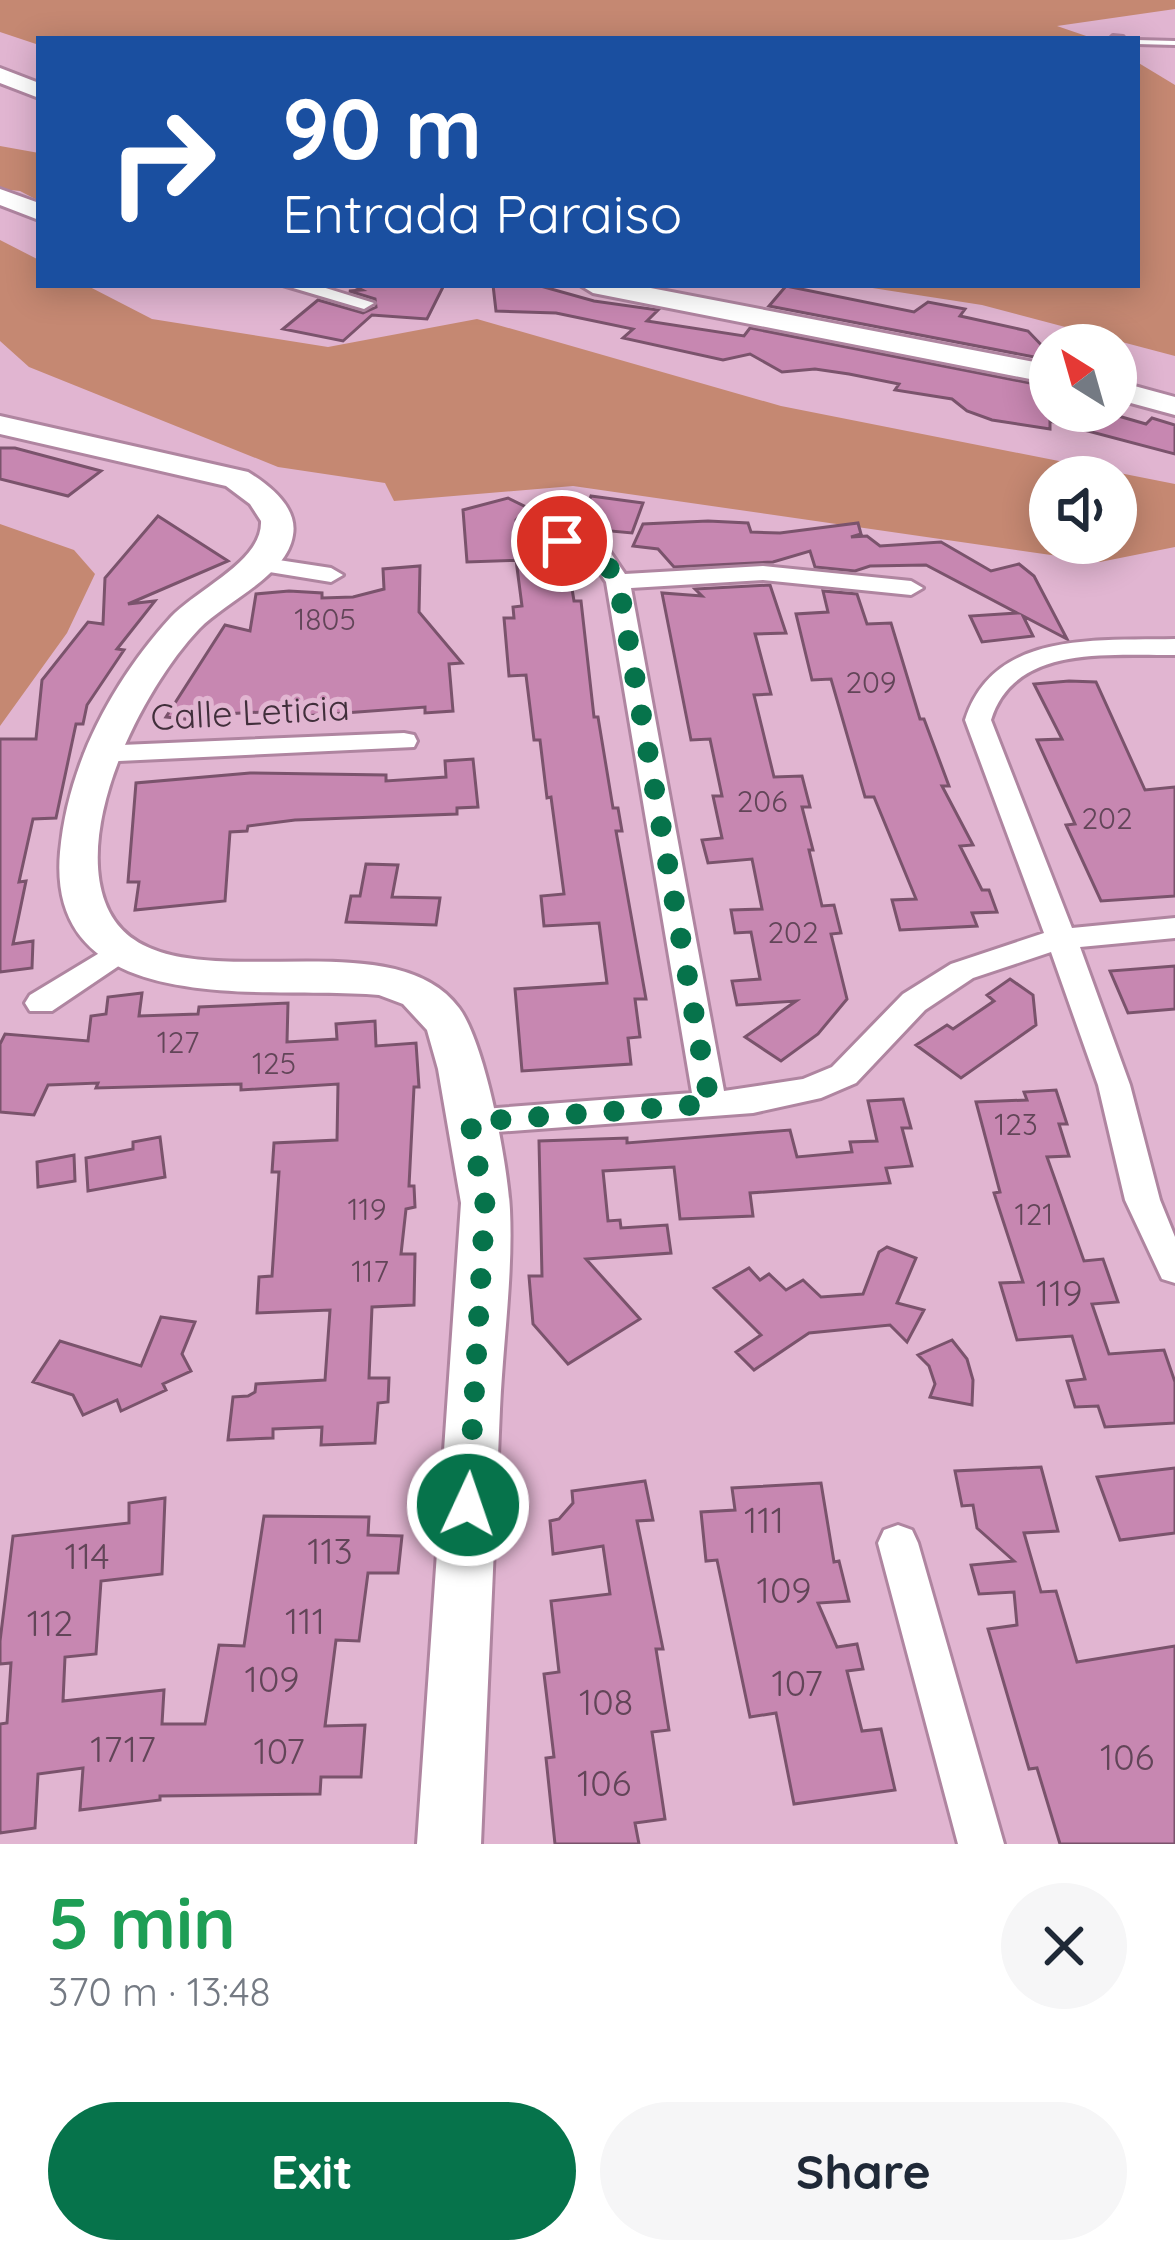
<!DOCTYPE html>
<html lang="en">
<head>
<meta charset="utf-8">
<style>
  :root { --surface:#fff; --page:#f6f6f7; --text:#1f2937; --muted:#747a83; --accent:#06734b }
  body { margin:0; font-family:Quicksand,sans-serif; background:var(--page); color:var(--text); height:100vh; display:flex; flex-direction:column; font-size:45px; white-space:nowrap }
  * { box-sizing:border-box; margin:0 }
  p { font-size:39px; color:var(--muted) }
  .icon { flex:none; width:66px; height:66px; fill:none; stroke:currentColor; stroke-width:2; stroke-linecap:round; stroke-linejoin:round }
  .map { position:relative; height:1844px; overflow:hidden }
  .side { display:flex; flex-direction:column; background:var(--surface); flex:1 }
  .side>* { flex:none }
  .hud { position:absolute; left:36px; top:36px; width:1104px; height:252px; border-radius:0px; box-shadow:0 6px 30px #0003; background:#1a4fa0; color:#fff; overflow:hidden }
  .needle { width:78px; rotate:323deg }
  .controls { position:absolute; left:1029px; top:324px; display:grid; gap:24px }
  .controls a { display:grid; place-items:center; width:108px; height:108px; border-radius:50%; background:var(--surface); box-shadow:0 6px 30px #0003; font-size:60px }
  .pin { position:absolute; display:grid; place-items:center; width:102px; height:102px; color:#fff; margin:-51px; border:6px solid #fff; border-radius:50%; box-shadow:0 3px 12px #0007 }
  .me { position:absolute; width:132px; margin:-66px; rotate:3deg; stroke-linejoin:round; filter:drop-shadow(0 0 9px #0008) }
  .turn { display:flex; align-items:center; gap:42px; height:252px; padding:0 48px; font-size:54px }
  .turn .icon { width:156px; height:156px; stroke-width:2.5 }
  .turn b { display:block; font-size:84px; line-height:102px }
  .round { display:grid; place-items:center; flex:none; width:126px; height:126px; border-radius:63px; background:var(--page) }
  .head { display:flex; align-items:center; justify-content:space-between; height:204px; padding:0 48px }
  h1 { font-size:72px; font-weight:700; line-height:90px; color:#1e9e55 }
  .cta { display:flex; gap:24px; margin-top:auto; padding:24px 48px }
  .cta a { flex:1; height:138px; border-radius:72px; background:var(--accent); color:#fff; font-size:48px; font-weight:700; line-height:138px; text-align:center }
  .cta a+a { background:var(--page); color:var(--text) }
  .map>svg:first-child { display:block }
  .green { fill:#c58872; fill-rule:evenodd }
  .building { fill:#c787b1; stroke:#7a536c; stroke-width:3 }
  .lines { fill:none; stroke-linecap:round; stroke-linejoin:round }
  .lane-casing { stroke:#af85a0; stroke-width:6 }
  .street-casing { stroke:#af85a0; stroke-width:6 }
  .secondary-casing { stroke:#af85a0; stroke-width:6 }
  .lane { fill:#fff; fill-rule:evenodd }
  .street { fill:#fff; fill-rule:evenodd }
  .secondary { fill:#fff; fill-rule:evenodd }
  .route { stroke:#06734b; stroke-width:21; stroke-dasharray:0 37.8 }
  .labels { text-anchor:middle; stroke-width:10; stroke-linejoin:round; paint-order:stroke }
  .number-label { font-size:30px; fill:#624558 }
  .street-label { font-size:36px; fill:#412f3b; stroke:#e1b5d1 }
  .near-number-label { font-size:36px; fill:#624558 }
</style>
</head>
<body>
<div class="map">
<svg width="1175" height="1844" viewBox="0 0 1175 1844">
  <rect width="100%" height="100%" fill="#e1b5d1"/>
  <!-- green -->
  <path class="green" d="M 0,0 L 1175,0 L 1175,9 L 1057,26 L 1095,39 L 39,39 L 39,45 L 0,32 Z
    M 1137,62 L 1175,85 L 1175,356 L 982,305 L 853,285 L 1137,285 Z
    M 0,146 L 39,153 L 39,201 L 20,191 L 0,189 Z
    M 0,240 L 39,260 L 39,285 L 86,285 L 152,319 L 328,347 L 477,319 L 781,406 L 1175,484 L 1175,547 L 1100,562 L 573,486 L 394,501 L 385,483 L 278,467 L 29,367 L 0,341 ZM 1050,477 L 1116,477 L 1116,543 L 1050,543 Z
    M 0,524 L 74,550 L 95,574 L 67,633 L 0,726 Z"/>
  <!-- building -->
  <path class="building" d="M 352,285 L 444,285 L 427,319 L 372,315 L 343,341 L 283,329 L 318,300 L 363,313 L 376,307 L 375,299 L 349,291 L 362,290 Z
    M 493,285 L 537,285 L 594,301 L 658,310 L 647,321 L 744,336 L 750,328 L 1050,387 L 1050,411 L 1101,411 L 1146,424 L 1152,418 L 1175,425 L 1175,454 L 1050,421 L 1050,429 L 992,420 L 967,411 L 952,399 L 895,390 L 899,384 L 849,374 L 815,369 L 782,372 L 750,354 L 723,360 L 623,338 L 633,329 L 556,313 L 496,311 Z
    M 786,286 L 914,312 L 928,302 L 965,309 L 960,316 L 1028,331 L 1050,354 L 1050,360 L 769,306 Z
    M 0,448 L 15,448 L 101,471 L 68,496 L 0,479 Z
    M 591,496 L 643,503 L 632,533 L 578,528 Z
    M 508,498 L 528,508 L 516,520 L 522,560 L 467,562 L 463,510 Z
    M 158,516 L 228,561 L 128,604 L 155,601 L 117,649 L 124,650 L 87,705 L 83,724 L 76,724 L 56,818 L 33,819 L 19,882 L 26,881 L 13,944 L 33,941 L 32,968 L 0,972 L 0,739 L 36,739 L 42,680 L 88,622 L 103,624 L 105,578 Z
    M 708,521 L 748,523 L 751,532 L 780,533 L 858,523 L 861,534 L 851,537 L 867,536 L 880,546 L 941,542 L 991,571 L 1019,564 L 1034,576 L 1067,639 L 1023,616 L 1033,636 L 982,642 L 970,616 L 1017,613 L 926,565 L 870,566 L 855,571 L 815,567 L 810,551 L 773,562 L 674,567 L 658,549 L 633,546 L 643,524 Z
    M 567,558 L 574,601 L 581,601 L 594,717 L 598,717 L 613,808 L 618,808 L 622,831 L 616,831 L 646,999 L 635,999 L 640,1037 L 628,1038 L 631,1064 L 522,1071 L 515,989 L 607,983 L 599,923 L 544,926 L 541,896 L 564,894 L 551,797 L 547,798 L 540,740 L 534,740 L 526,675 L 509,676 L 504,618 L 514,618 L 513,607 L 522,606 L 516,560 Z
    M 420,566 L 419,612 L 462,663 L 449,664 L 453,711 L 425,713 L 425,707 L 262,719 L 263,712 L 223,714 L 219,723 L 166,717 L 225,625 L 250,631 L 256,594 L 289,591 L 322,593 L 322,598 L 353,597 L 384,589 L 383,569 Z
    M 770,585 L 786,633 L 755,634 L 771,694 L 754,695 L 774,777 L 802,776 L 810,807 L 802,807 L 813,850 L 809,850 L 822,906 L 834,905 L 841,933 L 831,934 L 847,999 L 818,1034 L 781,1061 L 745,1037 L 796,1001 L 737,1005 L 732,981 L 760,979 L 751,932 L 735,933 L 731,910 L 762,909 L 752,859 L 708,863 L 702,840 L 722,838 L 713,796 L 722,796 L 710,739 L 691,740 L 662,593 L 702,596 L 695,589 Z
    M 823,591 L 857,594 L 867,624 L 891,623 L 920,719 L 924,719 L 949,786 L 942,786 L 973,845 L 960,846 L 982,890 L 989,890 L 997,912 L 972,913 L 977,926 L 900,930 L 892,900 L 916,899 L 874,797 L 865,797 L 831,679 L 812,680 L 796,614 L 828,612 Z
    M 1069,681 L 1096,682 L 1145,790 L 1175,787 L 1175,896 L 1101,901 L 1066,825 L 1075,824 L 1037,740 L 1062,739 L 1034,684 Z
    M 473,759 L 478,807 L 457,808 L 457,814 L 295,820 L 248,826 L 247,831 L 230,832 L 225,901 L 135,910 L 139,882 L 128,882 L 136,783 L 250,773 L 386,775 L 386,781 L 446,777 L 445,761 Z
    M 366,864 L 398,865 L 392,897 L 440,898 L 436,925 L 346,922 L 351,896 L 360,896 Z
    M 1175,966 L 1175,1009 L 1128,1013 L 1110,971 Z
    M 1010,979 L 1033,995 L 1036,1025 L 961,1078 L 916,1045 L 947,1025 L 953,1029 L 994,1001 L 987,995 Z
    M 142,993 L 139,1016 L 198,1014 L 199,1007 L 288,1003 L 287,1042 L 337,1039 L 336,1024 L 375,1021 L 376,1046 L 416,1043 L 419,1087 L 414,1087 L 409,1186 L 414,1186 L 415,1207 L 406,1209 L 401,1254 L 415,1254 L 414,1305 L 372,1307 L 369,1378 L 389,1378 L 388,1402 L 378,1403 L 375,1443 L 321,1445 L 322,1427 L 273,1429 L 273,1438 L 228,1440 L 233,1397 L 248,1396 L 255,1392 L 256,1384 L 325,1380 L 330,1310 L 257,1313 L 259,1277 L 272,1276 L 279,1172 L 272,1172 L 274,1143 L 337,1140 L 338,1084 L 241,1090 L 241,1084 L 96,1088 L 98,1083 L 48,1085 L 34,1115 L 0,1112 L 0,1044 L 5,1034 L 88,1041 L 91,1016 L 106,1014 L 108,997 Z
    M 1056,1090 L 1067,1124 L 1059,1124 L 1069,1156 L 1047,1157 L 1084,1261 L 1103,1259 L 1118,1302 L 1092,1304 L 1109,1354 L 1164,1350 L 1175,1382 L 1175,1423 L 1105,1427 L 1098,1406 L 1075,1407 L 1067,1381 L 1085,1379 L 1072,1336 L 1017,1340 L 1000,1283 L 1023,1282 L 994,1193 L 1000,1192 L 976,1102 L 1027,1100 L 1024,1092 Z
    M 903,1099 L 911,1128 L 902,1128 L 912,1166 L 886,1168 L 890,1183 L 750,1193 L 753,1216 L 680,1219 L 674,1167 L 603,1171 L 608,1221 L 620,1220 L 621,1228 L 667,1225 L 671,1253 L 586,1259 L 640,1319 L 568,1364 L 533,1324 L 529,1276 L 542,1276 L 539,1141 L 627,1138 L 627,1143 L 790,1130 L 797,1157 L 852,1152 L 850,1142 L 877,1141 L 868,1101 Z
    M 160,1137 L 165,1177 L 88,1191 L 86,1158 L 133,1149 L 133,1142 Z
    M 74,1155 L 75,1181 L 38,1187 L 37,1162 Z
    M 887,1247 L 916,1258 L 897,1303 L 924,1310 L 907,1342 L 890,1325 L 809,1333 L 754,1370 L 736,1352 L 761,1335 L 714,1288 L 749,1268 L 760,1280 L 769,1274 L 786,1290 L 803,1280 L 821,1297 L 863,1294 L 879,1252 Z
    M 161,1317 L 195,1322 L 182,1354 L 191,1371 L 163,1384 L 166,1390 L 121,1411 L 117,1400 L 83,1415 L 73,1395 L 33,1382 L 60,1341 L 141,1366 Z
    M 952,1340 L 967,1359 L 973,1380 L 972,1405 L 930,1397 L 935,1384 L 929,1366 L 918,1355 Z
    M 1041,1467 L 1058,1531 L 1024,1533 L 1041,1592 L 1056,1591 L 1077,1662 L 1175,1646 L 1175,1844 L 1060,1844 L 1037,1768 L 1029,1769 L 988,1629 L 1017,1625 L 1014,1592 L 979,1594 L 971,1565 L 1014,1561 L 977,1528 L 973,1505 L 962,1506 L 955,1471 Z
    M 1175,1468 L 1175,1533 L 1120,1540 L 1097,1477 Z
    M 645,1481 L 653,1520 L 637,1521 L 663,1649 L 656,1649 L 669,1730 L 652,1732 L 665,1819 L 635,1823 L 639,1844 L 555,1844 L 546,1758 L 554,1757 L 544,1674 L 559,1672 L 551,1601 L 610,1594 L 603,1546 L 553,1554 L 550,1521 L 559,1519 L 573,1503 L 572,1491 Z
    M 821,1483 L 834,1562 L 839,1561 L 849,1601 L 818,1603 L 837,1647 L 857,1644 L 863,1669 L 847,1671 L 862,1731 L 881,1729 L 895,1790 L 794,1804 L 776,1713 L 750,1717 L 717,1560 L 706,1561 L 701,1512 L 735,1510 L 732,1488 Z
    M 165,1498 L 162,1574 L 101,1581 L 96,1654 L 65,1657 L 63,1701 L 164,1690 L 162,1724 L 205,1724 L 219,1645 L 244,1646 L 264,1516 L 369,1517 L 368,1535 L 402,1536 L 398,1573 L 368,1573 L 359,1641 L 336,1640 L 325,1726 L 365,1725 L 361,1777 L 321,1777 L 320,1794 L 160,1796 L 160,1800 L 80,1810 L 83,1768 L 38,1774 L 35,1828 L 0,1833 L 0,1724 L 7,1723 L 11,1663 L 0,1664 L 0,1641 L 13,1536 L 129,1523 L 129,1503 Z"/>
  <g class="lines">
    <!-- lane casing -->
    <g class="lane-casing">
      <path id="lane" d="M 1113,36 L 1123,37 L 1124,39 L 1110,39 Z
        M 1137,40 L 1175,41 L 1175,45 L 1137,44 Z"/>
    </g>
    <!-- street casing -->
    <g class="street-casing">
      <path id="street" d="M 283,285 L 316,285 L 374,303 L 364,309 Z
        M 562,534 L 608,549 L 625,574 L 763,566 L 911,581 L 923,588 L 911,595 L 763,580 L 631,588 L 724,1091 L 803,1079 L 832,1067 L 903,994 L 951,964 L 1044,933 L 965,720 C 993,630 1097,641 1175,639 L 1175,655 C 1110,656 1014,644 991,720 L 1072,928 L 1175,918 L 1175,938 L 1080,947 L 1130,1085 L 1160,1200 L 1175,1237 L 1175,1283 L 1162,1279 L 1125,1200 L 1098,1085 L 1051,952 L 973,978 L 925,1010 L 856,1083 L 821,1098 L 753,1113 L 470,1134 L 458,1131 L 453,1122 L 458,1113 L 470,1110 L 692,1093 L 606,582 L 591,559 L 554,546 L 550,541 Z
        M 259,557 L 331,568 L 343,575 L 331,582 L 251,569 L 251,559 Z
        M 404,733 L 414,735 L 417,741 L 414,747 L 98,762 L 84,754 L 98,746 Z
        M 121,940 L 132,943 L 136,950 L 132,957 L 52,1011 L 30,1011 L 25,1003 L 30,995 Z
        M 898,1525 L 912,1530 L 918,1543 L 1004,1844 L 958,1844 L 878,1543 L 884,1530 Z"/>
    </g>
    <!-- secondary casing -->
    <g class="secondary-casing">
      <path id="secondary" d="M 0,68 L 39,83 L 39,98 L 0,83 Z
        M 0,189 L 39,203 L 39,220 L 0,205 Z
        M 580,285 L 635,285 L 1050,365 L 1050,383 L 593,293 Z
        M 1116,381 L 1175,397 L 1175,415 L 1116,399 Z
        M 0,416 L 248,472 C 269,485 298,507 293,535 C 287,576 226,601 199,629 C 144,687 75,821 105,902 C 148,1020 386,908 459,1008 C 485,1043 508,1165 510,1210 C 513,1275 503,1343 500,1409 C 494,1554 487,1699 481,1844 L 417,1844 L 461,1203 L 438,1069 L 427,1030 L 403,1004 L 379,995 C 273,985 45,1024 60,852 C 68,764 112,682 171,617 C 197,589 263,561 261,521 L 250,504 L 226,486 L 0,434 Z"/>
    </g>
    <!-- lane -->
    <use href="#lane" class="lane"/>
    <!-- street -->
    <use href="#street" class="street"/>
    <!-- secondary -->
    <use href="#secondary" class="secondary"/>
  </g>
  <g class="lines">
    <!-- route -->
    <path class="route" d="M 468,1505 L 485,1204 L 470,1122 L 710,1104 L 618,582 L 600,554 L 562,541"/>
  </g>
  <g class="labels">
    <!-- number labels -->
    <g class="number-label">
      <text x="325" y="630">1805</text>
      <text x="871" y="693">209</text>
      <text x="762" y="812">206</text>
      <text x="1107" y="829">202</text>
      <text x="793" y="943">202</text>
      <text x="178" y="1053">127</text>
      <text x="274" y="1074">125</text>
      <text x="1016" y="1135">123</text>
      <text x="367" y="1220">119</text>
      <text x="1034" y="1225">121</text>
      <text x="370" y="1282">117</text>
    </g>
    <!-- street labels -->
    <g class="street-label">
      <text transform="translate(250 712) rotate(-3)" y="13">Calle Leticia</text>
    </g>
    <!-- near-number labels -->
    <g class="near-number-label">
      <text x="1059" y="1306">119</text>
      <text x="764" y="1533">111</text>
      <text x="330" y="1564">113</text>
      <text x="87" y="1569">114</text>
      <text x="784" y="1603">109</text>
      <text x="305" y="1634">111</text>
      <text x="50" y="1636">112</text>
      <text x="272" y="1692">109</text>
      <text x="797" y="1696">107</text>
      <text x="606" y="1715">108</text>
      <text x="123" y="1762">1717</text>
      <text x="279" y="1764">107</text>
      <text x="1127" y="1770">106</text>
      <text x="604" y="1796">106</text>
    </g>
  </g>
</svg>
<div class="controls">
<a><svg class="needle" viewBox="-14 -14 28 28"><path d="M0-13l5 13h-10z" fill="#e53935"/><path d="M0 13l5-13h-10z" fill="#747a83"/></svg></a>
<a><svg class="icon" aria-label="sound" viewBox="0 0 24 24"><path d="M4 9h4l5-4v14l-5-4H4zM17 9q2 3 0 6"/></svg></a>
</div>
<div class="pin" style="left:562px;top:541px;background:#d93025"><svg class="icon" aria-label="arrive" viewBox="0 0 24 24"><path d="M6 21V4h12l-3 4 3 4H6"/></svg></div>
<svg class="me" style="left:468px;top:1505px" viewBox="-20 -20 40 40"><circle r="17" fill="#06734b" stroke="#fff" stroke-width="3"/><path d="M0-11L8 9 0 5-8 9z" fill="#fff"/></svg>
<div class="hud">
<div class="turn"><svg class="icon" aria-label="right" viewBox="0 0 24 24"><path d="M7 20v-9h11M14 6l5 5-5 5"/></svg><div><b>90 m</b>Entrada Paraiso</div></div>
</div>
</div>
<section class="side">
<div class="head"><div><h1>5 min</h1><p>370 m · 13:48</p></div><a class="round"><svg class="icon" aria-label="close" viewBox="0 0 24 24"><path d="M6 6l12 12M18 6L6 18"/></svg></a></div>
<div class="cta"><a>Exit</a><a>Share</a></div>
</section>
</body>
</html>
